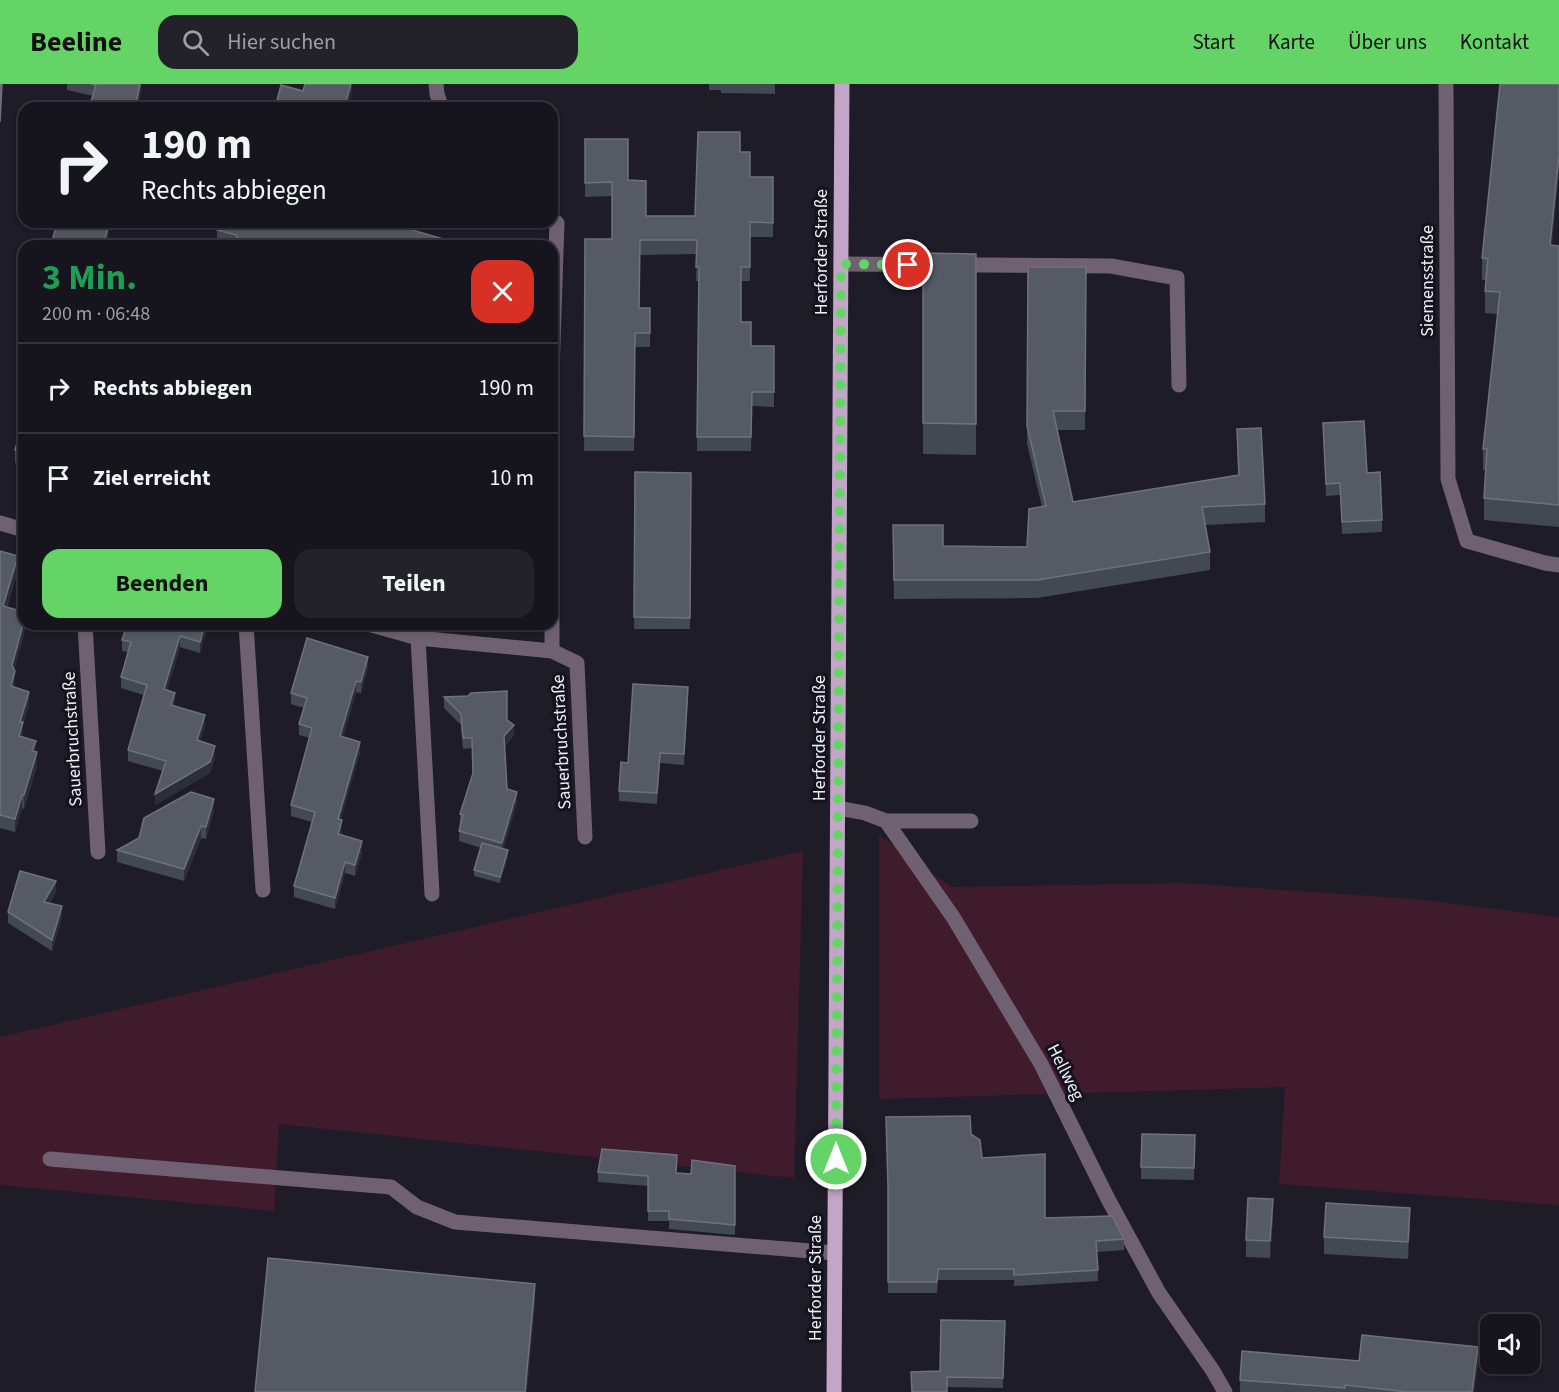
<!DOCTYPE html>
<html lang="de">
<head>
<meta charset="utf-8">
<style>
  :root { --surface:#16151d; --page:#23222a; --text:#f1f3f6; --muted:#9e9fa4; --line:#35343b; --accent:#65d467 }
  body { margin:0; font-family:"Source Sans 3",sans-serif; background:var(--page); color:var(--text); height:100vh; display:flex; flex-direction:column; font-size:22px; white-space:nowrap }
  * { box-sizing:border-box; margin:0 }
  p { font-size:20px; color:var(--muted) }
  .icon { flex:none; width:33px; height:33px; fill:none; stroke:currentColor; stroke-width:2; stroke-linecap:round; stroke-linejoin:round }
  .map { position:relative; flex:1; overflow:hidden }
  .side { position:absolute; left:18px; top:156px; width:540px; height:390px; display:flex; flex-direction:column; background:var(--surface); border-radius:18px; box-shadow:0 3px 9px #0003,0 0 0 2px var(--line) }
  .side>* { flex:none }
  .guide { position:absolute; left:18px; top:18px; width:540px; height:126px; border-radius:18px; box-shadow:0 3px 9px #0003,0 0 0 2px var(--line); background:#16151d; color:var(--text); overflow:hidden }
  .fabs { position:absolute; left:1480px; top:1230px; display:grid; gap:12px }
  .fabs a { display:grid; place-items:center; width:60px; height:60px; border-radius:12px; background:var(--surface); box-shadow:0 3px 9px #0003,0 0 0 2px var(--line); font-size:30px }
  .pin { position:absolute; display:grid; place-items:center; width:51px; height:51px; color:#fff; margin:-26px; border:3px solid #fff; border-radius:50%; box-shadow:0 2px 6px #0007 }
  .me { position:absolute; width:66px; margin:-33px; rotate:0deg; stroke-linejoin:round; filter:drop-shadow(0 0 4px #0008) }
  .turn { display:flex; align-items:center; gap:21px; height:126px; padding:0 24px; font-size:27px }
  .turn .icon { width:78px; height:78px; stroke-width:2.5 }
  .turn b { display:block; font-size:42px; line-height:51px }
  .round { display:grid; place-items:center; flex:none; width:63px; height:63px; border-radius:18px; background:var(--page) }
  .headline { display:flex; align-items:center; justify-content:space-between; height:102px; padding:0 24px }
  h1 { font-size:36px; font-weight:700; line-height:45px; color:#1e9e55 }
  .action { display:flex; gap:12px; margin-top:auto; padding:12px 24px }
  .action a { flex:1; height:69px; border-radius:18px; background:var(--accent); color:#111; font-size:24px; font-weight:700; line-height:69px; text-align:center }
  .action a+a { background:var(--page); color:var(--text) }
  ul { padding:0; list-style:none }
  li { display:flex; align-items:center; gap:18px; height:90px; padding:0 24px; border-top:2px solid var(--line) }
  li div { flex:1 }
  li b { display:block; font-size:22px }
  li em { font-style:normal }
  header { display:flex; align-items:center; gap:36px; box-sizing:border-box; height:84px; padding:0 30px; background:var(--accent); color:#111 }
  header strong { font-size:28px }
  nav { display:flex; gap:33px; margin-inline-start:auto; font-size:21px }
  .search { width:420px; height:54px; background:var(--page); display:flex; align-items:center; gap:15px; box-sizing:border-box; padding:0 21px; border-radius:18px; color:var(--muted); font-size:22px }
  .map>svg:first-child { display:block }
  .green { fill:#3f1b2c }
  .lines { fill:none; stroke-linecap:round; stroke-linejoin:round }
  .minor { stroke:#6f6171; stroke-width:15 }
  .major { stroke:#c3a5c7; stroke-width:15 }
  .wall { fill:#434953 }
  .shaded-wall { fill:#2c2f3a }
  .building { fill:#565a65; stroke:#6e727c; stroke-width:1.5 }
  .route { stroke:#65d467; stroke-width:10; stroke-dasharray:0 18 }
  .labels { text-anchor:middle; stroke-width:6; stroke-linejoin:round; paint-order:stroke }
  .street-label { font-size:18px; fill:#f0eff7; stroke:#14121d }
</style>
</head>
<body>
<header>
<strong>Beeline</strong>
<div class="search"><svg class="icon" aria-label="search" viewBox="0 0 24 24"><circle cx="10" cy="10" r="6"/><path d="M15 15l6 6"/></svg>Hier suchen</div>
<nav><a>Start</a><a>Karte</a><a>Über uns</a><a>Kontakt</a></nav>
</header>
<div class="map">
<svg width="1559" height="1308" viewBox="0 0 1559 1308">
  <rect width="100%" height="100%" fill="#1e1c27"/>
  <!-- green -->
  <path class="green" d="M 879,751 L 951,803 L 1183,799 L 1416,815 L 1559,833 L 1559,1121 L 1279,1100 L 1285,1003 L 879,1015 Z
    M 803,767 L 794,1094 L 279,1040 L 274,1127 L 0,1101 L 0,953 Z"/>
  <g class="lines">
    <!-- minor -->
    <path class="minor" d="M 436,0 L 437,10 L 442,24
      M 1446,0 L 1448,395 L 1467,457 L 1545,479 L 1559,481
      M 552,135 L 557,139 L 552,289
      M 841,180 L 1111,182 L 1177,194 L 1179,301
      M 552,394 L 552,567
      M 0,439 L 24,446
      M 85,540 L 98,768
      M 246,540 L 263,806
      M 368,540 L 418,554 L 552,567 L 577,579 L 585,753
      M 418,554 L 432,810
      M 838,724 L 865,729 L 886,737 L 953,833 L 1041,980 L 1108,1115 L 1159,1209 L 1213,1287 L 1225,1308
      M 886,737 L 971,737
      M 50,1075 L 391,1103 L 417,1123 L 455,1138 L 835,1169"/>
    <!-- major -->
    <path class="major" d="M 834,1308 L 842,0"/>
  </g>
  <!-- wall -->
  <path class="wall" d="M 67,0 L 142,0 L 138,24 L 89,24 L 93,12 L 67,6 Z
    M 709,0 L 775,0 L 775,10 L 721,9 L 721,6 L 709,6 Z
    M 585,55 L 628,96 L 646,132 L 695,132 L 740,68 L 750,93 L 773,93 L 773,153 L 750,153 L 750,197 L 741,197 L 741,238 L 751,262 L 774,262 L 774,323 L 752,322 L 751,367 L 697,367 L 699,197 L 696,197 L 697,170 L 640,171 L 639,224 L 650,224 L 650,263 L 635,263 L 634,367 L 584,367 L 585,155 L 612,155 L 612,112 L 585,113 Z
    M 217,146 L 467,162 L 227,162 L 217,159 Z
    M 1552,161 L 1559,162 L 1559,443 L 1484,436 L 1484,414 L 1486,387 L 1483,386 L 1483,365 L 1498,230 L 1485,229 L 1485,207 L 1486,196 L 1482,196 L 1482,174 Z
    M 923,169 L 976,170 L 976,371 L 923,370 Z
    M 1028,183 L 1086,183 L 1085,346 L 1057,346 L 1073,418 L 1238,391 L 1237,345 L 1265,420 L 1265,438 L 1205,441 L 1210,468 L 1210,486 L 1037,514 L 894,515 L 893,441 L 943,462 L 1027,463 L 1042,423 L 1027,360 Z
    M 24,336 L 24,382 L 15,379 L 15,366 Z
    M 1323,339 L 1367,389 L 1382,436 L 1382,448 L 1342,450 L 1340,411 L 1326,412 Z
    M 635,388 L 691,389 L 690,545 L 634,545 Z
    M 0,467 L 18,485 L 7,523 L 26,540 L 26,542 L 14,586 L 14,603 L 29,621 L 23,640 L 23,653 L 36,668 L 37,682 L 24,725 L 22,724 L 15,748 L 0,744 Z
    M 208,540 L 200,569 L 180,563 L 167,606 L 175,620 L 174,622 L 205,642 L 200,657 L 215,673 L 210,689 L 155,721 L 163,687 L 128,677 L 128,666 L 144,611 L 121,604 L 121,593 L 128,568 L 122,567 L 122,556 Z
    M 368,584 L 361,609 L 356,608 L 343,653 L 360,669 L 340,736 L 342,747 L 341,751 L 362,768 L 355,792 L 345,789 L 335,825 L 294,813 L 294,802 L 312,738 L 291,732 L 291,721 L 310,654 L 299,651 L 299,640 L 304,624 L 291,620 L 291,609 Z
    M 444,613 L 507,636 L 514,651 L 505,662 L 507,705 L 517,718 L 503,765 L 508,772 L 500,799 L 474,792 L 474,786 L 481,764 L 459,757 L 460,730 L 473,690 L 472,664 L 463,665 L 461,641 L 444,624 Z
    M 688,614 L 684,681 L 660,679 L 657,720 L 619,717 L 619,707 L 628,679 Z
    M 214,726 L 206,755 L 201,754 L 184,797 L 117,778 L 117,766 Z
    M 56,808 L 50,819 L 62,833 L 52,867 L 8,839 L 8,828 Z
    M 971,1050 L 982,1074 L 1045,1134 L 1124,1155 L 1124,1166 L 1097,1168 L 1098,1197 L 1014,1202 L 1014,1196 L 938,1196 L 937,1209 L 888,1209 L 888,1113 Z
    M 1142,1050 L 1195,1051 L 1194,1096 L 1141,1095 Z
    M 677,1081 L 676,1089 L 691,1090 L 735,1082 L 735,1151 L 669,1145 L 669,1137 L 648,1137 L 648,1102 L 598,1098 L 598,1088 Z
    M 1273,1133 L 1270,1174 L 1246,1173 L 1246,1156 Z
    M 1410,1141 L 1408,1175 L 1324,1170 L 1324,1153 Z
    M 1005,1237 L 1003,1304 L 947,1303 L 940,1287 Z
    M 1359,1277 L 1478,1279 L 1474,1308 L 1240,1308 L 1240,1296 Z"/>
  <!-- shaded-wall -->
  <path class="shaded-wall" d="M 140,0 L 142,0 L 138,24 L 135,24 Z
    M 351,0 L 352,0 L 352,8 L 348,24 L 344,24 Z
    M 1559,71 L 1559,92 L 1550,182 L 1550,161 Z
    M 109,140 L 109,151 L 106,162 L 103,162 Z
    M 259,158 L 259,162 L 252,162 Z
    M 18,472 L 18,485 L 3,535 L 3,522 Z
    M 24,537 L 24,540 L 26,540 L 26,542 L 12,595 L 12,581 Z
    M 205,540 L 208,540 L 200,569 L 200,558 Z
    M 180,552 L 180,563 L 164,616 L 164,605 Z
    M 368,573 L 368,584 L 361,609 L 361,598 Z
    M 15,587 L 15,601 L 11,615 L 11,602 Z
    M 356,597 L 356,608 L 340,663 L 340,652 Z
    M 688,603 L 688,614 L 684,681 L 684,670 Z
    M 29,608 L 29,621 L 23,640 L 23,652 L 19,665 L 20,638 Z
    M 175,609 L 175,620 L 171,632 L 171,621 Z
    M 205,631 L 205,642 L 197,667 L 197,656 Z
    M 514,641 L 514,651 L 504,662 L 504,652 Z
    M 36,657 L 36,670 L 32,667 Z
    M 360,658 L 360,669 L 338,746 L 338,735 Z
    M 215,662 L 215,673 L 210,689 L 155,721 L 155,710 Z
    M 37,668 L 37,682 L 24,725 L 24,711 Z
    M 517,708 L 517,718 L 502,770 L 502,759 Z
    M 22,711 L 22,724 L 15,748 L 15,735 Z
    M 214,715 L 214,726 L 206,755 L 206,743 Z
    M 342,736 L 342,747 L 338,761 L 338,750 Z
    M 201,742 L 201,754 L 184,797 L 184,785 Z
    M 362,757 L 362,768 L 355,792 L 355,781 Z
    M 508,766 L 508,772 L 500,799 L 500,793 Z
    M 345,778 L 345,789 L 335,825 L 335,814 Z
    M 56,797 L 56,808 L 44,828 L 44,818 Z
    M 62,822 L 62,833 L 52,867 L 52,856 Z
    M 1273,1115 L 1273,1133 L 1270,1174 L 1270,1157 Z
    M 1410,1124 L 1410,1141 L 1408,1175 L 1408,1158 Z
    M 535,1200 L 535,1222 L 527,1308 L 525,1308 Z
    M 1478,1263 L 1478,1279 L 1474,1308 L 1472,1308 Z"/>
  <!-- building -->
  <path class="building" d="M 2,0 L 0,38 L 0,1 Z
    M 91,0 L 140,0 L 135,24 L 89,24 L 96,1 Z
    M 305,0 L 351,0 L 344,24 L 275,24 L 281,1 L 303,7 Z
    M 1500,0 L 1559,0 L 1559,71 L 1550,161 L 1559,162 L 1559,421 L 1484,414 L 1487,365 L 1483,365 L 1500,208 L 1485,207 L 1488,175 L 1482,174 Z
    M 698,48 L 740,48 L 740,68 L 750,68 L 750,93 L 773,93 L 773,139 L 750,138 L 750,183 L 741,183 L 741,238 L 751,238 L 751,262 L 774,262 L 774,308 L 752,308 L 751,353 L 697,353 L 699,183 L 696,183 L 697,156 L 640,156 L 639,224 L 650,224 L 650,249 L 635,249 L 634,353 L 584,352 L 585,155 L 612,155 L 612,98 L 585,99 L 585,55 L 628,55 L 628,96 L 646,97 L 646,132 L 695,132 Z
    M 57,138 L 101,138 L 109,140 L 103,162 L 54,162 L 51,161 Z
    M 219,138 L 385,138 L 467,162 L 273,162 L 259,158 L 252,162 L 248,162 L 241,160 L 236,151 L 217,146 Z
    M 923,169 L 976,170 L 976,340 L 923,339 Z
    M 1028,183 L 1086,183 L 1085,327 L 1053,327 L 1073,418 L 1239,391 L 1237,345 L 1261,344 L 1265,420 L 1202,423 L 1210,468 L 1037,496 L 894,496 L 893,441 L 943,441 L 943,462 L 1027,463 L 1029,425 L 1046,422 L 1027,342 Z
    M 24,336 L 24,368 L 15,366 Z
    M 1364,337 L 1367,389 L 1380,388 L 1382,436 L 1342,438 L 1340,399 L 1326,400 L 1323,339 Z
    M 635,388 L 691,389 L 690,534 L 634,533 Z
    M 0,467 L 18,472 L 3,522 L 24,528 L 24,537 L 12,581 L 15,587 L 11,602 L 29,608 L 20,638 L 23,638 L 19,652 L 36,657 L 32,667 L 37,668 L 24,711 L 22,711 L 15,735 L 0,731 Z
    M 127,540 L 205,540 L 200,558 L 180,552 L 164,605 L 175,609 L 171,621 L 205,631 L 197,656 L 215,662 L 210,678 L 155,710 L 166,677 L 128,666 L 147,601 L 121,593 L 131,558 L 122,556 Z
    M 307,554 L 368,573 L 361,598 L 356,597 L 340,652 L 360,658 L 338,735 L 342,736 L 338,750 L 362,757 L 355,781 L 345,778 L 335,814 L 294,802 L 315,728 L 291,721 L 312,644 L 299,640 L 307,614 L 291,609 Z
    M 633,600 L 688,603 L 684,670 L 660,669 L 657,709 L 619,707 L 621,678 L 628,679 Z
    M 507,607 L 507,636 L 514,641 L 504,652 L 507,705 L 517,708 L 502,759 L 459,747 L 463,731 L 460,730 L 473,689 L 472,654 L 463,654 L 461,630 L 444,613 L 468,612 L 471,609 Z
    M 191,708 L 214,715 L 206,743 L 201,742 L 184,785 L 117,766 L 139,754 L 144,734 Z
    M 482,759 L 508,766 L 500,793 L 474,786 Z
    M 20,787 L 56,797 L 44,818 L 62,822 L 52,856 L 8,828 Z
    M 970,1032 L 971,1050 L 980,1056 L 982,1074 L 1045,1070 L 1045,1134 L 1112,1132 L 1124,1155 L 1096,1157 L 1098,1186 L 1014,1191 L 1014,1185 L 938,1185 L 937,1198 L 888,1198 L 888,1102 L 886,1033 Z
    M 1142,1050 L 1195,1051 L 1194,1084 L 1141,1083 Z
    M 602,1065 L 677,1071 L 676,1089 L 691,1090 L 692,1076 L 735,1082 L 735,1141 L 669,1135 L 669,1127 L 648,1127 L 648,1092 L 598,1088 Z
    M 1248,1114 L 1273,1115 L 1270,1157 L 1246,1156 Z
    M 1326,1119 L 1410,1124 L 1408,1158 L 1324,1153 Z
    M 268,1174 L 535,1200 L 525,1308 L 255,1308 Z
    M 941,1236 L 1005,1237 L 1003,1294 L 947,1293 L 947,1308 L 912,1308 L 911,1288 L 940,1287 Z
    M 1362,1251 L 1478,1263 L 1472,1308 L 1408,1308 L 1345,1301 L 1345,1304 L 1240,1296 L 1242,1267 L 1359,1277 Z"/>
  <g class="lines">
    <!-- route -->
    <path class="route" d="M 836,1075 L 841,180 L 908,181"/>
  </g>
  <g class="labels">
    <!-- street labels -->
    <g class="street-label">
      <text transform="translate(821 168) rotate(-90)" y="6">Herforder Straße</text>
      <text transform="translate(1427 197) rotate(-90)" y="6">Siemensstraße</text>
      <text transform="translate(819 654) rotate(-90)" y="6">Herforder Straße</text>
      <text transform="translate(72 655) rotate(-93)" y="6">Sauerbruchstraße</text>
      <text transform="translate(561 658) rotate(-93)" y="6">Sauerbruchstraße</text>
      <text transform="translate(1066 988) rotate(63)" y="6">Hellweg</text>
      <text transform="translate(815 1194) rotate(-90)" y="6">Herforder Straße</text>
    </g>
  </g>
</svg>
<div class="fabs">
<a><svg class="icon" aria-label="sound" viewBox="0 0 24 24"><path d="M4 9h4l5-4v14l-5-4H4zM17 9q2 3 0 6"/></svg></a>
</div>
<div class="pin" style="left:908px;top:181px;background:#d93025"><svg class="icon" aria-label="arrive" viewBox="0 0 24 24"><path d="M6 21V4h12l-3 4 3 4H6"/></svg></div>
<svg class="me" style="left:836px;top:1075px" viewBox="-20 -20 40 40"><circle r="17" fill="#65d467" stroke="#fff" stroke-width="3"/><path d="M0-11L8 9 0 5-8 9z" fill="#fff"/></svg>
<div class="guide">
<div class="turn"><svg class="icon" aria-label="right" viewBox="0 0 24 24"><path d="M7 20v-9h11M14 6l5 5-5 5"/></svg><div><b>190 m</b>Rechts abbiegen</div></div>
</div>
<section class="side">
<div class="headline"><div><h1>3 Min.</h1><p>200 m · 06:48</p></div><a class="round" style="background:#d93025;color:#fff"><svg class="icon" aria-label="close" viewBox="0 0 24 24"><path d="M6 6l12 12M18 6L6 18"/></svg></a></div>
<ul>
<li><svg class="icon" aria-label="right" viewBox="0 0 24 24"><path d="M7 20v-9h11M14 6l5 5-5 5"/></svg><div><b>Rechts abbiegen</b></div><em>190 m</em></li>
<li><svg class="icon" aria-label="arrive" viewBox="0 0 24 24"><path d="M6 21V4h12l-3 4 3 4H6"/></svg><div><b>Ziel erreicht</b></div><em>10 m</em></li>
</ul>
<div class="action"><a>Beenden</a><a>Teilen</a></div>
</section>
</div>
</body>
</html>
